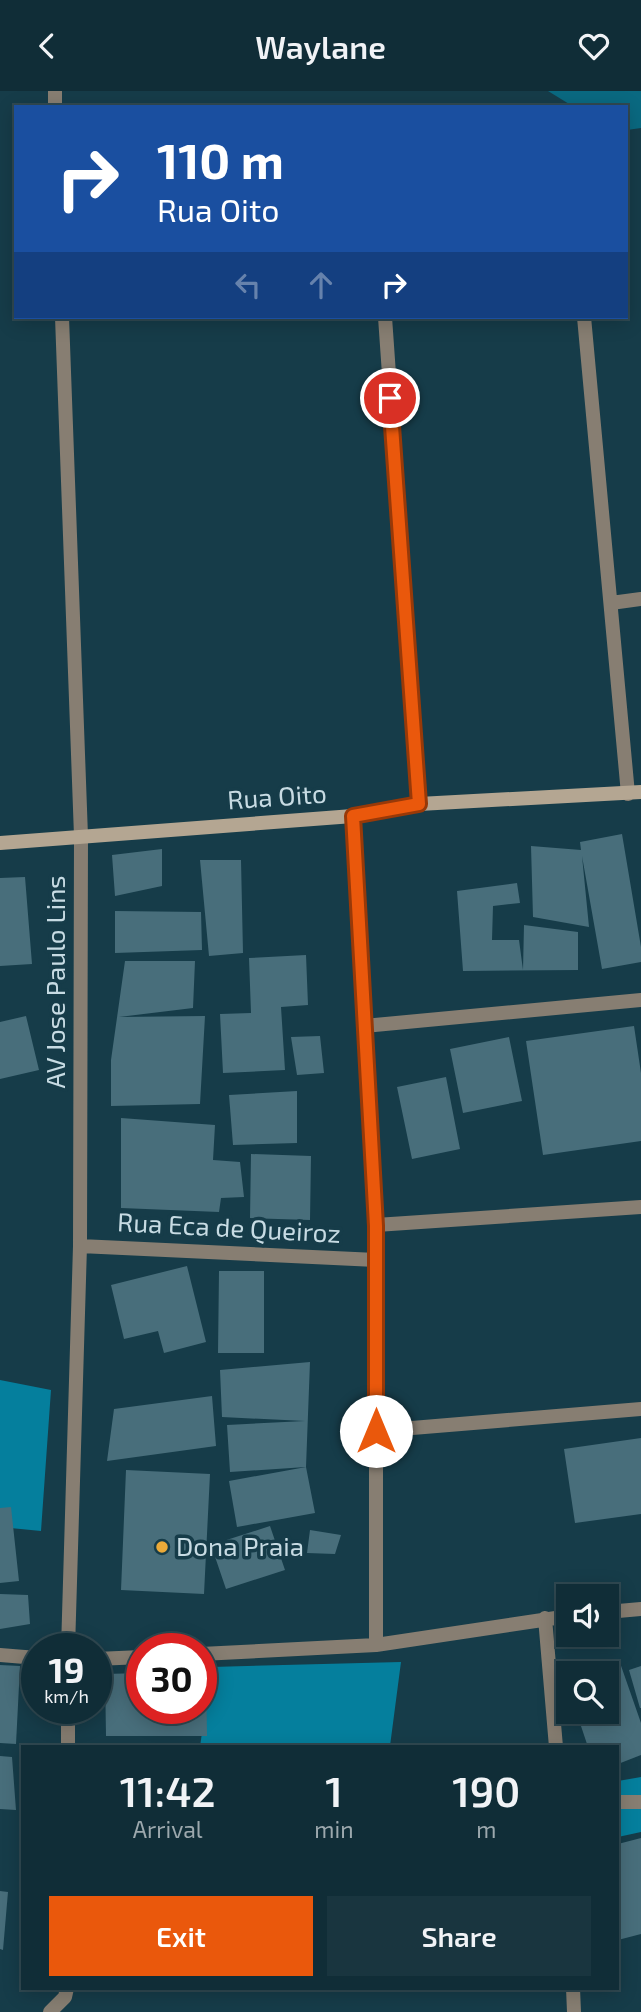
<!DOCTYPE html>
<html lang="en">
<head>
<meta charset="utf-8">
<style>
  :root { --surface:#102d37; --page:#19353f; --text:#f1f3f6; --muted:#9ca8ad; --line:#304952; --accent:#ea580c }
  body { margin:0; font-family:"Exo 2",sans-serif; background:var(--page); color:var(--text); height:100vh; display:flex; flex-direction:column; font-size:26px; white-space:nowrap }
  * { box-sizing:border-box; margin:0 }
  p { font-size:23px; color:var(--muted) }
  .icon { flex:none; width:38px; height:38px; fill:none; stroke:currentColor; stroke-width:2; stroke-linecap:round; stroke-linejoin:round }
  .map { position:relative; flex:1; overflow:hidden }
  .drawer { position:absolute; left:21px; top:1654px; width:598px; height:245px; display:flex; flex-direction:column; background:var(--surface); border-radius:0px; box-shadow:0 4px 18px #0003,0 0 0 2px var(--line) }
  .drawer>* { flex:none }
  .guide { position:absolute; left:14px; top:14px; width:614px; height:214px; border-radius:0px; box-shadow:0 4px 18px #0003,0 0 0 2px var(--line); background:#1a4fa0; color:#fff; overflow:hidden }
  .buttons { position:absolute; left:556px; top:1493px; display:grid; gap:14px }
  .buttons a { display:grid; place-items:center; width:63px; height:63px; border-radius:0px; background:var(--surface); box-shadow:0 4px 18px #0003,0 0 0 2px var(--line); font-size:35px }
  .speed { position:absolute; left:21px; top:1542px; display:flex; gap:14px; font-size:35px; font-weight:700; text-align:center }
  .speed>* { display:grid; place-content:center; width:91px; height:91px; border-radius:50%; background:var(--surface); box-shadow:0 4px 18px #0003,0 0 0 2px var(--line); line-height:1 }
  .speed small { font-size:18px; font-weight:400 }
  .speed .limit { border:10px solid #d22; background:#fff; color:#111 }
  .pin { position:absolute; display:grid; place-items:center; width:60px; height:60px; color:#fff; margin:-30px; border:4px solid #fff; border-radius:50%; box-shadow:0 2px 7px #0007 }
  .me { position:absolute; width:77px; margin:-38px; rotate:0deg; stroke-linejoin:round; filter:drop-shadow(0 0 5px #0008) }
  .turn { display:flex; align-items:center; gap:24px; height:147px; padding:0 28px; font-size:32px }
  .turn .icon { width:91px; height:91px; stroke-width:2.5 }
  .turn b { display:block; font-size:49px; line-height:60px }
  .lanes { display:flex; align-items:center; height:66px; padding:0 28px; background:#0003; justify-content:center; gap:35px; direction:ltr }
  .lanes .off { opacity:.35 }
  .eta { display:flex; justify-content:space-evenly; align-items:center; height:119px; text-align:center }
  .eta b { font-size:42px; font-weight:600; line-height:49px }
  .cta { display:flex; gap:14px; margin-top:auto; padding:14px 28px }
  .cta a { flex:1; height:80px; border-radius:0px; background:var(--accent); color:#fff; font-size:28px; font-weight:600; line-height:80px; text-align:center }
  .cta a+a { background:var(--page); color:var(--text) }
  header { display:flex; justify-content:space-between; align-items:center; height:91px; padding:0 28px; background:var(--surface); font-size:32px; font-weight:600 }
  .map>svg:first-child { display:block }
  .green { fill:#0a6981 }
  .forest { fill:#057f9d }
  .building { fill:#486e7b }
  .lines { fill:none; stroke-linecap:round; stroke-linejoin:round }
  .street { stroke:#877e72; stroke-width:14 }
  .secondary { stroke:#b4a692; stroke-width:14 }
  .route-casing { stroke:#983908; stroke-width:18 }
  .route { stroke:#ea580c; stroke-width:12 }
  .poi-dot { fill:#ebaa39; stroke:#163c49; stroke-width:2.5 }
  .labels { text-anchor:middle; stroke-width:7; stroke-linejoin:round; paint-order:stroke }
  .street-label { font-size:26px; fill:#c7dbe3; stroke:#163c49 }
  .poi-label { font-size:26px; fill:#c7dbe3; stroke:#163c49; text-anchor:start }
</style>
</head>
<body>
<header><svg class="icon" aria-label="back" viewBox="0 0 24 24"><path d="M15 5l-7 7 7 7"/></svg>Waylane<svg class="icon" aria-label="heart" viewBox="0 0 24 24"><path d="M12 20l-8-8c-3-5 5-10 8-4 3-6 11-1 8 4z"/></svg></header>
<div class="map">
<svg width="641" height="1921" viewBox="0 0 641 1921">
  <rect width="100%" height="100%" fill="#163c49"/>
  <!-- green -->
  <path class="green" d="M 548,0 L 641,0 L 641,37 L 627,39 L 626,16 L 574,16 Z"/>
  <!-- forest -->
  <path class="forest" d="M 0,1289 L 51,1299 L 41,1440 L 0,1436 Z
    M 401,1571 L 390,1655 L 200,1656 L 211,1576 Z
    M 641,1686 L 641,1741 L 618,1746 L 618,1690 Z"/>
  <!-- building -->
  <path class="building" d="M 622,743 L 641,856 L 641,871 L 602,878 L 582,765 L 589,836 L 533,826 L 531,755 L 581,759 L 580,751 Z
    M 162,758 L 162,795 L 115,805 L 112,764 Z
    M 200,769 L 241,769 L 243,862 L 209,865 Z
    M 25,786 L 32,873 L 0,875 L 0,787 Z
    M 517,792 L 520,812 L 493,815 L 492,849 L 519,849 L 523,879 L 524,834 L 578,841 L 578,879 L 463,880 L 457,800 Z
    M 115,820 L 201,821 L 202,859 L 115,862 Z
    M 306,864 L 308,914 L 281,916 L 285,979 L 223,982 L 220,923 L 251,922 L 249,867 Z
    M 125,870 L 195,870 L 193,917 L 119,926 L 205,925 L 200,1013 L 111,1015 L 111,969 Z
    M 26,925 L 39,979 L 0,988 L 0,931 Z
    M 634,935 L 641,982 L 641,1050 L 543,1064 L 526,950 Z
    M 320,945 L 324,982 L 297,984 L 291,946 Z
    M 509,946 L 522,1010 L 463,1022 L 450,958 Z
    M 446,986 L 460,1058 L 412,1068 L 397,996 Z
    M 297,1000 L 297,1052 L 233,1054 L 229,1004 Z
    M 121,1027 L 215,1034 L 213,1069 L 240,1071 L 244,1106 L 221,1107 L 219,1121 L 121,1117 Z
    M 251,1063 L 311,1065 L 310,1129 L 250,1127 Z
    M 187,1175 L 206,1251 L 164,1262 L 158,1240 L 124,1248 L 111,1194 Z
    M 219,1180 L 264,1180 L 264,1262 L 218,1262 Z
    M 310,1271 L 306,1376 L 315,1422 L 237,1436 L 229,1390 L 306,1376 L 230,1381 L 227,1334 L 305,1330 L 222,1326 L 220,1279 Z
    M 212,1305 L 216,1355 L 107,1370 L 114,1318 Z
    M 641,1347 L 641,1423 L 575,1432 L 564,1358 Z
    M 126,1379 L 210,1383 L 204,1503 L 121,1499 Z
    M 11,1416 L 19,1490 L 0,1492 L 0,1417 Z
    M 270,1435 L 285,1479 L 226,1498 L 211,1454 Z
    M 310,1439 L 341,1444 L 335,1463 L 307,1462 Z
    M 0,1503 L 28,1504 L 30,1533 L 0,1538 Z
    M 619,1569 L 641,1632 L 641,1664 L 618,1673 L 618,1656 L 588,1656 L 576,1620 L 607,1620 L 607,1582 L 582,1582 Z
    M 0,1574 L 20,1575 L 16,1653 L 0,1652 Z
    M 641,1575 L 641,1617 L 640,1617 L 629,1579 Z
    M 142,1582 L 142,1617 L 201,1617 L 201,1582 L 206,1582 L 207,1645 L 106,1645 L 105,1583 Z
    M 0,1665 L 12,1666 L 16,1719 L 0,1718 Z
    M 641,1747 L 641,1843 L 618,1849 L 618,1753 Z
    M 0,1800 L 8,1801 L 3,1859 L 0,1858 Z"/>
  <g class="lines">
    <!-- street -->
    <path class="street" d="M 55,0 L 55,16
      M 62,226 L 81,745 L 80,1155 L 68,1558
      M 385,226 L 419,713
      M 584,226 L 628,703
      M 611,512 L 641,508
      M 353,725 L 376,1134 L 376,1554
      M 364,935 L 641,909
      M 376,1134 L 641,1116
      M 80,1155 L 376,1169
      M 376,1340 L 641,1318
      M 607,1521 L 641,1518
      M 545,1527 L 556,1656
      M 201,1563 L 376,1554 L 569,1525
      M 0,1564 L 37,1567
      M 96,1568 L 142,1566
      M 68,1617 L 68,1656
      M 618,1711 L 641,1711
      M 573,1897 L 574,1921
      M 50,1921 L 65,1906 L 67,1897"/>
    <!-- secondary -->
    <path class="secondary" d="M 0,752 L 353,725 L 419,713 L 641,701"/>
  </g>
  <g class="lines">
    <!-- route casing -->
    <g class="route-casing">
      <path id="route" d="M 376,1340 L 376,1135 L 353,725 L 419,713 L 390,307"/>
    </g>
    <!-- route -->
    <use href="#route" class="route"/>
  </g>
  <!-- markers -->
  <circle class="poi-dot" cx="162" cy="1456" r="7"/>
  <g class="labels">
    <!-- street labels -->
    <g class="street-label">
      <text transform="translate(277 706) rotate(-4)" y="9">Rua Oito</text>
      <text transform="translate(56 891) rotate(-90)" y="9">AV Jose Paulo Lins</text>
      <text transform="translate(229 1137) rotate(3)" y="9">Rua Eca de Queiroz</text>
    </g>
    <!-- poi labels -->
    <g class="poi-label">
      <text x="176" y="1465">Dona Praia</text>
    </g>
  </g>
</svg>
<div class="buttons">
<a><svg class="icon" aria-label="sound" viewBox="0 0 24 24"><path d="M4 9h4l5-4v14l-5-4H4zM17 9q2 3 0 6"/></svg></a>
<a><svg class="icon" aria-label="search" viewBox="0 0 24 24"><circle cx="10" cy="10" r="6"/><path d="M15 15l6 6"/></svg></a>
</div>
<div class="speed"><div>19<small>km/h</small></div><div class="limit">30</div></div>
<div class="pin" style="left:390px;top:307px;background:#d93025"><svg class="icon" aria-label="arrive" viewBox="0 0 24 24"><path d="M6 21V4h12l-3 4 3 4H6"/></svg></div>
<svg class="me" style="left:376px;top:1340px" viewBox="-20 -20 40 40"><circle r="19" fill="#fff"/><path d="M0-13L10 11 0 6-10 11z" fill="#ea580c"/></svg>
<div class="guide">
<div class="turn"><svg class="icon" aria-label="right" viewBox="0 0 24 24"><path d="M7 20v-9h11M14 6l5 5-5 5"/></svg><div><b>110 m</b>Rua Oito</div></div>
<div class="lanes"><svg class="icon off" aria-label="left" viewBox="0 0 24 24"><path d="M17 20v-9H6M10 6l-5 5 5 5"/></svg><svg class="icon off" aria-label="ahead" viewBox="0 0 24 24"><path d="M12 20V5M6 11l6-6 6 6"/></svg><svg class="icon" aria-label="right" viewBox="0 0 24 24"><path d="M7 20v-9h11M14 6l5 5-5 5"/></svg></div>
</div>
<section class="drawer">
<div class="eta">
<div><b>11:42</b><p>Arrival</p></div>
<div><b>1</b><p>min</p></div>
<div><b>190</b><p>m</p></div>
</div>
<div class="cta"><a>Exit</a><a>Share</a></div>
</section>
</div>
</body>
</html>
